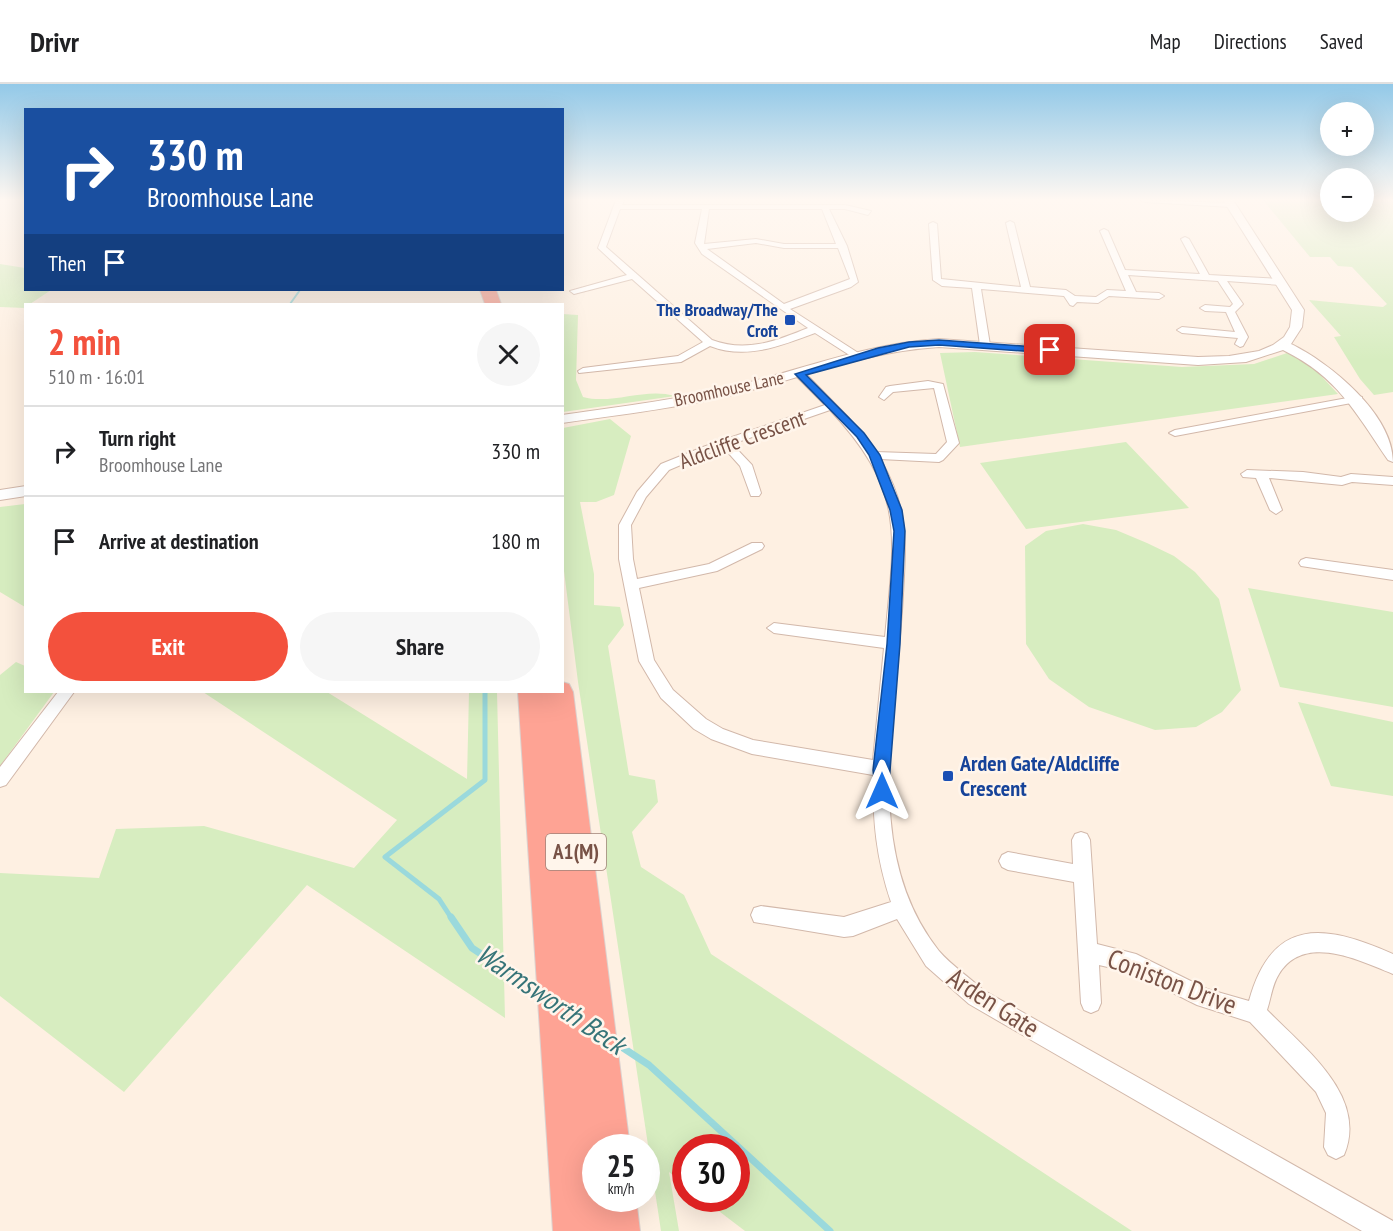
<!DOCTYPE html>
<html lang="en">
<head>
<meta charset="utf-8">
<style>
  :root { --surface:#fff; --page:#f6f6f6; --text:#202124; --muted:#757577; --line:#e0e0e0; --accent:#f3513d }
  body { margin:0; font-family:"PT Sans Narrow",sans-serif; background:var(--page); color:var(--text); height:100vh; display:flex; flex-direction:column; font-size:22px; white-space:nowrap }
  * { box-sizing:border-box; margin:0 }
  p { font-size:20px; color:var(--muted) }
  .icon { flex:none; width:33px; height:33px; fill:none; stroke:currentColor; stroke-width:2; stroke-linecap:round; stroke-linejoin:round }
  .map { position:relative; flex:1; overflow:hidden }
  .sheet { position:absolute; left:24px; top:219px; width:540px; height:390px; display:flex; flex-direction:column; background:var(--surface); border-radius:0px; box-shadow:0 6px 24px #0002 }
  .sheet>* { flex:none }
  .banner { position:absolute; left:24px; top:24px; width:540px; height:183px; border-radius:0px; box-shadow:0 6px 24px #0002; background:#1a4fa0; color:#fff; overflow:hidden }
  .buttons { position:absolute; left:1320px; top:18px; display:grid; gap:12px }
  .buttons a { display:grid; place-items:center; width:54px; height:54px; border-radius:50%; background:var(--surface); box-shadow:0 6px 24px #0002; font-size:30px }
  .speed { position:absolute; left:582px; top:1050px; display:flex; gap:12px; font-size:30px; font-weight:700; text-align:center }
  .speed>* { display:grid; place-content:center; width:78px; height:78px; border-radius:50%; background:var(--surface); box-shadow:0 6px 24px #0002; line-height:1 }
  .speed small { font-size:15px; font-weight:400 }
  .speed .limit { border:9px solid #d22; background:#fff; color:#111 }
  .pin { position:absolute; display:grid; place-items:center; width:51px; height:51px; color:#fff; margin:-26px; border-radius:12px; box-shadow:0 3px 9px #0006 }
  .me { position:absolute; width:66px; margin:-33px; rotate:0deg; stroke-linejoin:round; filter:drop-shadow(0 0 4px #0008) }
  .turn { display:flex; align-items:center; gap:21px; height:126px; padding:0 24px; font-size:27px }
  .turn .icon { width:78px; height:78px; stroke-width:2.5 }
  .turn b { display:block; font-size:42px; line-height:51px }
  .then { display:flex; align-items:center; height:57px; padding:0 24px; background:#0003; gap:12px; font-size:22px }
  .round { display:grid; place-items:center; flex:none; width:63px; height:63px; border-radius:32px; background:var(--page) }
  .head { display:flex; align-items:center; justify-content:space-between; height:102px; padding:0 24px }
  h1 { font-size:36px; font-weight:700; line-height:45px; color:var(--accent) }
  .button { display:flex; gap:12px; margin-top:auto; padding:12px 24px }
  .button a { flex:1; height:69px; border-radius:36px; background:var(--accent); color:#fff; font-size:24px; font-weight:700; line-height:69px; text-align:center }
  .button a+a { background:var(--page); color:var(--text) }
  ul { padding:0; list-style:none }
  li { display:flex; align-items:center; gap:18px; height:90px; padding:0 24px; border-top:2px solid var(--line) }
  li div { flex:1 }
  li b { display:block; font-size:22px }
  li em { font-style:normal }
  header { display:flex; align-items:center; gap:36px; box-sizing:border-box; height:84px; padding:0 30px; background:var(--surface); border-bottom:2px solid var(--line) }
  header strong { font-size:28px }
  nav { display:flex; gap:33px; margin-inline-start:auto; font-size:21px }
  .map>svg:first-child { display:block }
  .green { fill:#d7edc0 }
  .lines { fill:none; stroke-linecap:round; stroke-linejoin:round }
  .stream-far2 { stroke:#9ad9dc; stroke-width:2 }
  .stream-far1 { stroke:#9ad9dc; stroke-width:5 }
  .stream { stroke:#9ad9dc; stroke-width:7 }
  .minor-casing { stroke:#d2b8aa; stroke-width:2 }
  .tertiary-casing { stroke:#d2b8aa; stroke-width:2 }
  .motorway-casing { stroke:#dcd2cf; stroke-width:2 }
  .minor { fill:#fff; fill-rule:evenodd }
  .tertiary { fill:#fff; fill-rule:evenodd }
  .motorway { fill:#fea394; fill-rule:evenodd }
  .route { fill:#1a73e8; stroke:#114b97; stroke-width:1.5 }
  .transit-dot { fill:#1a4fb4; stroke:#fff5eb; stroke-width:2 }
  .labels { text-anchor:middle; stroke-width:5; stroke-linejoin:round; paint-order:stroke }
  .far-transit-label { font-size:18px; font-weight:bold; fill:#164399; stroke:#fff5eb; text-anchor:end }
  .far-street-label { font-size:18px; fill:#785246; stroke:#fff5eb }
  .shield { fill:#fff5eb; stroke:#a08378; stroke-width:1.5 }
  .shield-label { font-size:21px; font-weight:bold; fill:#785246 }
  .street-label { font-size:22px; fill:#785246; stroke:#fff5eb }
  .transit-label { font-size:22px; font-weight:bold; fill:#164399; stroke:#fff5eb; text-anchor:start }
  .near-street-label { font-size:27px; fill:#785246; stroke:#fff5eb }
  .near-water-label { font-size:28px; font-style:italic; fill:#367478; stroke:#fff5eb }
</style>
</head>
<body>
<header>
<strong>Drivr</strong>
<nav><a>Map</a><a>Directions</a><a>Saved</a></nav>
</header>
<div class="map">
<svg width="1393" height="1147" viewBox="0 0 1393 1147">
  <rect width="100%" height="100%" fill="#fef0e2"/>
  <!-- green -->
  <path class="green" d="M 1263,116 L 1330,116 L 1330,128 L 1364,128 L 1364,116 L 1393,116 L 1393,308 L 1374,311 L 1360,295 L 1334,253 L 1341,252 L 1309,216 L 1383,223 L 1387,220 L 1352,183 L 1338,182 L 1330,173 L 1310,173 Z
    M 0,180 L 25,184 L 26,206 L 51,206 L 30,220 L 26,220 L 25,224 L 0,223 Z
    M 562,230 L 578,231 L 576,296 L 583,313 C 613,321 645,303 675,312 L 563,328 Z
    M 975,268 L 1182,283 L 1254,280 L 1287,269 L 1312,282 L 1338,310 L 960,363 L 940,269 Z
    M 610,335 L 631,352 L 614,411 L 596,418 L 580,418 L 594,490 L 594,521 L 620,523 L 624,541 L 608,562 L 629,691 L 655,696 L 658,718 L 632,748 L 641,783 L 684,811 L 711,870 L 1132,1147 L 745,1147 L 703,1115 L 736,1114 L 736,1064 L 686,1064 L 685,1101 L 669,1088 L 679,1147 L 661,1147 L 578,598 L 563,479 L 563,344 Z
    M 1126,358 L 1189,424 L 1026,445 L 980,379 Z
    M 25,420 L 26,420 L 25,523 L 0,508 L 0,423 Z
    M 1083,440 L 1116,446 L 1147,459 L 1174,472 L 1195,488 L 1219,515 L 1241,606 L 1222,628 L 1196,643 L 1155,646 L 1089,623 L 1049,595 L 1026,560 L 1025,462 L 1046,447 Z
    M 1248,504 L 1393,528 L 1393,623 L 1280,603 Z
    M 16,578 L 25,582 L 26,608 L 54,608 L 0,682 L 0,591 Z
    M 203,608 L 327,608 L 467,695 L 469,608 L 497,608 L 505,934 L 307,801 L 124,1008 L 0,912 L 0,789 L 99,794 L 116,745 L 204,742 L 354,784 L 397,736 Z
    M 1298,618 L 1393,638 L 1393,712 L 1331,702 Z"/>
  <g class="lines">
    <!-- stream-far2 -->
    <path class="stream-far2" d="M 290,220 L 300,206"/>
    <!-- stream-far1 -->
    <path class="stream-far1" d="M 452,835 L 439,815 L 385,773 L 485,696 L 485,608"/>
    <!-- stream -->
    <path class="stream" d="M 451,833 L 472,864 L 542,910
      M 614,958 L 649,981 L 830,1147"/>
    <!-- minor casing -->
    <g class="minor-casing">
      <path id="minor" d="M 616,116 L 624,116 L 622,121 L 845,121 L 871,127 L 868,131 L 845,125 L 829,125 L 847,162 L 858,198 L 851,203 L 790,225 L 863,272 L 854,274 L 815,249 C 780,262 746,276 710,262 L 681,278 L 579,289 L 578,287 L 583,284 L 678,272 L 703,258 L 632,195 L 574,210 L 570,207 L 627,191 L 598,164 ZM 620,125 L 702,125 L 695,159 L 702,170 L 808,244 C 776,257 746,269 712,256 L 606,163 ZM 709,125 L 822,125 L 836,160 L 784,160 L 756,155 L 704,160 ZM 756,159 L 784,164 L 838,164 L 850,195 L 784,220 L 707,165 Z
        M 1141,116 L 1231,119 L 1235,121 L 1231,123 L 1145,118 Z
        M 1010,137 L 1014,139 L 1030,203 L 1066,206 L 1075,212 L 1096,213 L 1107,206 L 1126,207 L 1100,147 L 1104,145 L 1108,147 L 1125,186 L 1200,190 L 1181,155 L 1185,153 L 1189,155 L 1209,191 L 1281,195 L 1285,198 L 1281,201 L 1227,197 L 1243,220 L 1235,228 L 1248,253 L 1243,262 L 1240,263 L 1235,260 L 1238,254 L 1182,249 L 1177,246 L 1182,243 L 1235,248 L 1226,228 L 1205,227 L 1200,224 L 1205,221 L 1230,223 L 1233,220 L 1218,197 L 1128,191 L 1136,208 L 1159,209 L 1164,212 L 1159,215 L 1109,212 L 1098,219 L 1077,218 L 1073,222 L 1070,221 L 1064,212 L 981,205 L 990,261 L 985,264 L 980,261 L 972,204 L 942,202 L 933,196 L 929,140 L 933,138 L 937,140 L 941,195 L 1021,203 L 1006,139 Z
        M 796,288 L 804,288 L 849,334 L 876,368 L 936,370 L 947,358 L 934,304 L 893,308 L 884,316 L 879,313 L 886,303 L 890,302 L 928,297 L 943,300 L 959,359 L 943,376 L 939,378 L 880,375 C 909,423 906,457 903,510 C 898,627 859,766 939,867 C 951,881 969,893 983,906 L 1393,1137 L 1393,1147 L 1362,1147 L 969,920 L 926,882 L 897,835 L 853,852 L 844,853 L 754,838 L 751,831 L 754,824 L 761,822 L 844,833 L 891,818 C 876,773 873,738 873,691 L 752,670 L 711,655 L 694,645 L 661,614 L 639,577 L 619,475 L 619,441 L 637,408 L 661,380 L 703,363 L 825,321 L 796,292 ZM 830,326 C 906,407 895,451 885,553 L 774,539 L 767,544 L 774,549 L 884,564 L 873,676 L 753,656 L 723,645 L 706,635 L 673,606 L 654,576 L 639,504 L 717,487 L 762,465 L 764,462 L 762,459 L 752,459 L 709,480 L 637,495 L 633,475 L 631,441 L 646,413 L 669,386 L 723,363 L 740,382 L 751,412 L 759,412 L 761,409 L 752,381 L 732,360 Z
        M 1358,312 L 1362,313 L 1362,317 L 1175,352 L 1169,349 L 1175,346 Z
        M 1247,386 L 1303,388 L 1341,393 L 1351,390 L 1393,393 L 1393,401 L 1352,398 L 1342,401 L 1269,394 L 1282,426 L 1276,430 L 1270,426 L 1256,394 L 1243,393 L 1241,390 Z
        M 1306,474 L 1393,486 L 1393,496 L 1301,482 L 1299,479 L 1301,476 Z
        M 58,608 L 74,608 L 6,701 L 0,703 L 0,683 Z
        M 1081,748 L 1087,750 L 1090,756 L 1097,860 L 1136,870 L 1207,905 L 1249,917 C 1272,832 1325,840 1393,870 L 1393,890 C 1359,876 1304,849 1279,890 C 1272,901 1271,914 1267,926 C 1303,963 1369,1012 1344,1071 L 1336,1075 L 1328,1071 L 1324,1063 L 1326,1029 L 1316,1008 L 1250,938 L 1197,921 L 1133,889 L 1099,881 L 1101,919 L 1098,926 L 1091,929 L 1084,926 L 1081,919 L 1074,798 L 1008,786 L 1002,783 L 999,777 L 1002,771 L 1008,768 L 1073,780 L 1072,756 L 1075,750 Z"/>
    </g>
    <!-- tertiary casing -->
    <g class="tertiary-casing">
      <path id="tertiary" d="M 1223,116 L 1233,116 L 1304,226 L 1302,243 L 1291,260 C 1330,279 1393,330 1393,378 L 1388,376 C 1355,328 1338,293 1283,266 L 1246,278 L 1198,281 L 939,263 C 872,267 812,290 748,307 C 687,323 624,330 562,339 L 562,331 C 623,322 684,315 743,300 C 809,283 871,259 939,255 L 1198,273 L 1229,272 L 1259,267 L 1273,261 L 1284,253 L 1290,243 L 1292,226 Z
        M 26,402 L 26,412 L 0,416 L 0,406 Z"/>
    </g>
    <!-- motorway casing -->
    <g class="motorway-casing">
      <path id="motorway" d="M 480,206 L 496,206 L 501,220 L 485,220 Z
        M 562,598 L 569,600 L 573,608 L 630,1064 L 596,1064 L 596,1079 L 589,1067 L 594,1111 L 596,1107 L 596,1114 L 636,1114 L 640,1147 L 553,1147 L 518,608 L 562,608 Z"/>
    </g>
    <!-- minor -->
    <use href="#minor" class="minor"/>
    <!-- tertiary -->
    <use href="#tertiary" class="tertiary"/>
    <!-- motorway -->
    <use href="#motorway" class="motorway"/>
  </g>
  <!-- sky -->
  <linearGradient id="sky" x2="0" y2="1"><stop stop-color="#93c9e8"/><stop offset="0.42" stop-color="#fff8f2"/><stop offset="1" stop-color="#fff8f2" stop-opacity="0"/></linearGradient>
  <rect width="1393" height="276" fill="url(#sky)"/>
  <!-- route -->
  <path class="route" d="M 939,256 L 1050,264 L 1055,266 L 1050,269 L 939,261 L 909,263 L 806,291 L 864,349 L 880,371 L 902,426 L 905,447 L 900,560 L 888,712 L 876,712 L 873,686 L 887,560 L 894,447 L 890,426 L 869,371 L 857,353 L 795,290 L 878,264 L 909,258 Z"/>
  <!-- markers -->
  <g class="transit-dot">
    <rect x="784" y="230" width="12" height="12" rx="3"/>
    <rect x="942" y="686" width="12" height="12" rx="3"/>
  </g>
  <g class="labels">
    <!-- far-transit labels -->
    <g class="far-transit-label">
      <text x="778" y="232">The Broadway/The<tspan x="778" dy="21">Croft</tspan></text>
    </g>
    <!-- far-street labels -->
    <g class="far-street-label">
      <text transform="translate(729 305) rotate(-12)" y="6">Broomhouse Lane</text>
    </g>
    <!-- shield labels -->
    <rect class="shield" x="546" y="750" width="60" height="36" rx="4.5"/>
    <g class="shield-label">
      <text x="576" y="775">A1(M)</text>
    </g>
    <!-- street labels -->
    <g class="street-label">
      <text transform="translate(742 355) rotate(-20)" y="8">Aldcliffe Crescent</text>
    </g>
    <!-- transit labels -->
    <g class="transit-label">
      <text x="960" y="687">Arden Gate/Aldcliffe<tspan x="960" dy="25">Crescent</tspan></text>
    </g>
    <!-- near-street labels -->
    <g class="near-street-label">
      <text transform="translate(1172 898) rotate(21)" y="9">Coniston Drive</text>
      <text transform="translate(993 919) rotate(33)" y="9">Arden Gate</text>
    </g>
    <!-- near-water labels -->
    <g class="near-water-label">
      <text transform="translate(551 915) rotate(34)" y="10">Warmsworth Beck</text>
    </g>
  </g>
</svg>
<div class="buttons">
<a>+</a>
<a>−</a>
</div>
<div class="speed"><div>25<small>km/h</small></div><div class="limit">30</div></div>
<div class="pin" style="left:1050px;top:266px;background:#d93025"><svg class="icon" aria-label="arrive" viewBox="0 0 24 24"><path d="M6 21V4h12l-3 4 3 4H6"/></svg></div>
<svg class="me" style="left:882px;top:707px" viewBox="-20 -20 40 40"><path d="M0-17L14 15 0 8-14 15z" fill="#1a73e8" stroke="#fff" stroke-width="4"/></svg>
<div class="banner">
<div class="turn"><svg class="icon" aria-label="right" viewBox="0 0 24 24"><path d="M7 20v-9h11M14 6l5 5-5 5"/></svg><div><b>330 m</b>Broomhouse Lane</div></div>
<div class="then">Then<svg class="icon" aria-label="arrive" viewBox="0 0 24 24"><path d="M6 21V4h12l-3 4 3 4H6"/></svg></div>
</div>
<section class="sheet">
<div class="head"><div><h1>2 min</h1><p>510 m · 16:01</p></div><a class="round"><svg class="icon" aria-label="close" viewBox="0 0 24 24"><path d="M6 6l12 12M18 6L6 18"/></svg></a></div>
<ul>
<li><svg class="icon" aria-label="right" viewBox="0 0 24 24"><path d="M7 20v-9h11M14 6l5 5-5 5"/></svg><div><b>Turn right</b><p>Broomhouse Lane</p></div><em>330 m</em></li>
<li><svg class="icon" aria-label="arrive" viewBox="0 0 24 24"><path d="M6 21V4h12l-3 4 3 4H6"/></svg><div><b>Arrive at destination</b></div><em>180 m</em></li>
</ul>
<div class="button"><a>Exit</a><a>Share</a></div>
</section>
</div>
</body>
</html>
